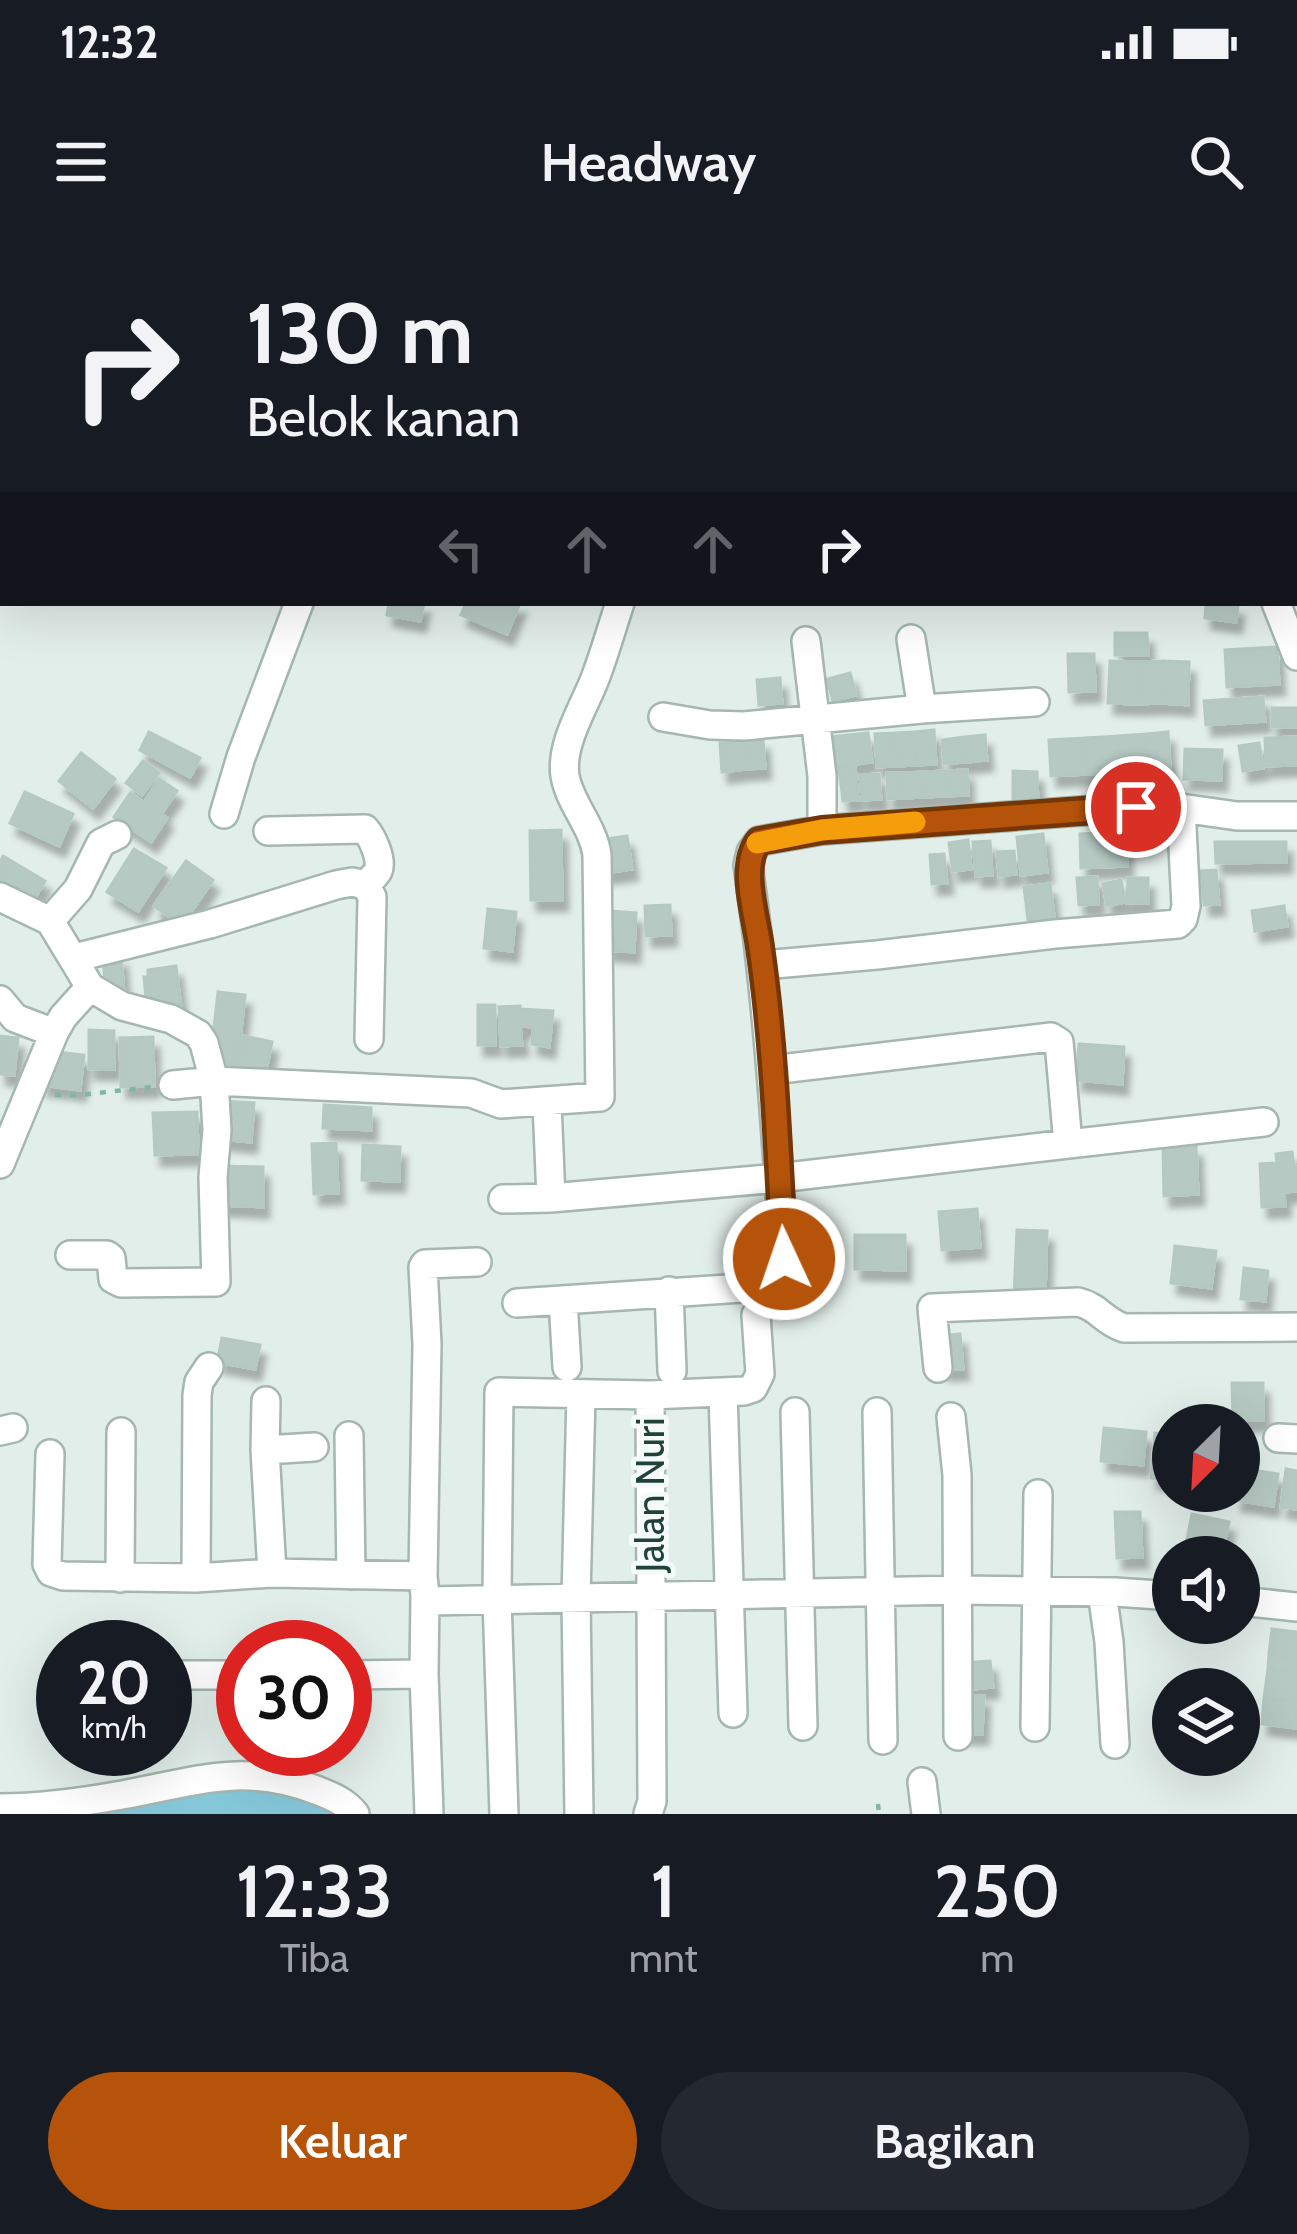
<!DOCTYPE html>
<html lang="id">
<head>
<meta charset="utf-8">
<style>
  :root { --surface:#171b24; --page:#242831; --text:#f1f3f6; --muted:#9ea1a6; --accent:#b45309 }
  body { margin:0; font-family:Cabin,sans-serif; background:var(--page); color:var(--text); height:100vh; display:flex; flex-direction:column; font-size:45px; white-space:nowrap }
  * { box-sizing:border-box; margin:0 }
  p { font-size:39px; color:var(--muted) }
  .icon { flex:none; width:66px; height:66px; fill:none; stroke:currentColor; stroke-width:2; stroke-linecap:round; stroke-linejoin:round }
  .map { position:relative; height:1574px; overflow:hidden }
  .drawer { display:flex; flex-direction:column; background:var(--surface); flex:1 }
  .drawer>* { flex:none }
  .hud { position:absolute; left:0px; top:0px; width:1299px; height:366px; box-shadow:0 12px 48px #0002; background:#171b24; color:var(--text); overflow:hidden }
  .needle { width:78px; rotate:204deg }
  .controls { position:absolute; left:1152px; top:1164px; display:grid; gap:24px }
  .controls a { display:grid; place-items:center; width:108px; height:108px; border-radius:50%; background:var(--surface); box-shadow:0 12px 48px #0002; font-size:60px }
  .speed { position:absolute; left:36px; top:1380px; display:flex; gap:24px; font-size:60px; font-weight:700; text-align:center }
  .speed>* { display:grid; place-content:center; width:156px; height:156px; border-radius:50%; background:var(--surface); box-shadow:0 12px 48px #0002; line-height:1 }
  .speed small { font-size:30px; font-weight:400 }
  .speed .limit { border:18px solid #d22; background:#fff; color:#111 }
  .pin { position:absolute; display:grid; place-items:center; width:102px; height:102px; color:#fff; margin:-51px; border:6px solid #fff; border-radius:50%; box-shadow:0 3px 12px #0007 }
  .me { position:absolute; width:132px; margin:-66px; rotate:357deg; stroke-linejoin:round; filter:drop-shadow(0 0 9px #0008) }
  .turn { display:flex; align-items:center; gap:42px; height:252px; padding:0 48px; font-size:54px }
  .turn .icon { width:156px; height:156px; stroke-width:2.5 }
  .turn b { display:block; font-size:84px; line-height:102px }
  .lanes { display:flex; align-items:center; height:114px; padding:0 48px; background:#0003; justify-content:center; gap:60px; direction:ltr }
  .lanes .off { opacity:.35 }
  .eta { display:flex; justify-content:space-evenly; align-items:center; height:204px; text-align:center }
  .eta b { font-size:72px; font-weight:600; line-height:84px }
  .button { display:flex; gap:24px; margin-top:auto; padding:24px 48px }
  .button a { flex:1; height:138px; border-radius:72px; background:var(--accent); color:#fff; font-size:48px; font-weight:600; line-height:138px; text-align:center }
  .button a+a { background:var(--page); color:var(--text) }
  .status { display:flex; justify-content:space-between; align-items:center; height:84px; padding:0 60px; background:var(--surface); direction:ltr }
  .status svg { height:33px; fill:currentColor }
  header { display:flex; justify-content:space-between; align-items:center; height:156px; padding:0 48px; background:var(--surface); font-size:54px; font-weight:600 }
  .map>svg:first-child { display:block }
  .water { fill:#84c7d9 }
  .building { fill:#b7c9c3; stroke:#b4c9c1; stroke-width:3; filter:url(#shadow) }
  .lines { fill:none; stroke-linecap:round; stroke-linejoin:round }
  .minor-casing { stroke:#a4b7b2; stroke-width:32 }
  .path { stroke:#7fb6a8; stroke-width:4.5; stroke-dasharray:6 9; stroke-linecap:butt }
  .minor { stroke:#fff; stroke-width:27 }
  .route-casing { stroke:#753606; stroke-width:30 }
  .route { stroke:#b45309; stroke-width:21 }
  .slow { stroke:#f59e0b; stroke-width:21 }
  .labels { text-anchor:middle; stroke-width:10; stroke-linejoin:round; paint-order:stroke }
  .street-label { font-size:39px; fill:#20423b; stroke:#f4faf7 }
</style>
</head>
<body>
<div class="status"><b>12:32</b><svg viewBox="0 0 49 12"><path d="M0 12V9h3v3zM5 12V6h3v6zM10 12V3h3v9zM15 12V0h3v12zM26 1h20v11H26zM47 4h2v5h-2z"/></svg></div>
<header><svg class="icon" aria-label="menu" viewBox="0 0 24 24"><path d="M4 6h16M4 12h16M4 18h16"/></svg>Headway<svg class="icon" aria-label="search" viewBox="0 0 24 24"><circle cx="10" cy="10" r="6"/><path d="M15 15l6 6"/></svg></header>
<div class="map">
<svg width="1297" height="1574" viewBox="0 0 1297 1574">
  <defs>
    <filter id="shadow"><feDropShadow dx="6" dy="11" stdDeviation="3" flood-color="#0004"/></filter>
  </defs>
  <rect width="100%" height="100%" fill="#e2eeea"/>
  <!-- water -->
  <path class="water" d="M 256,1545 L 348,1574 L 90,1574 L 198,1550 Z"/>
  <!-- building -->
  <path class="building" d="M 389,363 L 424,363 L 420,381 L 387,375 Z
    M 466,363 L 520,363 L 507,394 L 461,375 Z
    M 1206,363 L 1238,365 L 1236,382 L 1205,378 Z
    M 1115,393 L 1147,393 L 1148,415 L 1115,415 Z
    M 1277,407 L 1279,444 L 1227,447 L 1225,410 Z
    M 1068,414 L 1094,414 L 1095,451 L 1069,452 Z
    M 1110,421 L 1138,422 L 1137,464 L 1108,463 Z
    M 1163,421 L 1162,463 L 1137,464 L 1138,422 Z
    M 1163,421 L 1189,422 L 1188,465 L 1162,463 Z
    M 850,433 L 856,455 L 833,461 L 827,439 Z
    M 780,438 L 782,463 L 759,465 L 757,440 Z
    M 1263,457 L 1265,481 L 1206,485 L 1204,461 Z
    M 1272,468 L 1297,468 L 1297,487 L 1272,487 Z
    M 934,490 L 936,524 L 916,525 L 914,492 Z
    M 149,492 L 200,518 L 190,537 L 140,510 Z
    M 914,492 L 916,525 L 897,526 L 895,493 Z
    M 1168,492 L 1170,528 L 1148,530 L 1145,494 Z
    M 868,493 L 872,522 L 832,527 L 829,497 Z
    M 895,493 L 897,526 L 877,527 L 875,494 Z
    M 1145,494 L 1148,530 L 1121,532 L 1119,496 Z
    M 985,495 L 987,520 L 967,522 L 964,497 Z
    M 1119,496 L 1121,532 L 1088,534 L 1085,498 Z
    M 964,497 L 967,522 L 944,524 L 942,500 Z
    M 1297,497 L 1297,525 L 1266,526 L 1265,498 Z
    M 1085,498 L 1088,534 L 1051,536 L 1049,500 Z
    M 763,499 L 765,528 L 747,529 L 744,501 Z
    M 744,501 L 747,529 L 722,532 L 720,503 Z
    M 1259,503 L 1263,528 L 1243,531 L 1239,506 Z
    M 1185,509 L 1222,510 L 1221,540 L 1184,539 Z
    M 81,513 L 115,539 L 93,568 L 59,541 Z
    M 143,521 L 159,533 L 142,555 L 126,543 Z
    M 855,525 L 858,560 L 843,561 L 839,527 Z
    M 967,530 L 968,555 L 945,556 L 944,531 Z
    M 944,531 L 945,556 L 926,557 L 925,532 Z
    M 1013,531 L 1037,532 L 1038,568 L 1013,568 Z
    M 925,532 L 926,557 L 904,558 L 903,533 Z
    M 887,533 L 903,533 L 904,558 L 888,559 Z
    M 879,534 L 881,559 L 862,560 L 860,535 Z
    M 159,539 L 177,551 L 162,573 L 145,561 Z
    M 25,552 L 73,574 L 59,606 L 10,583 Z
    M 130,553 L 167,578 L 151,602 L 114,577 Z
    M 561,590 L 562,660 L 531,660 L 530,591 Z
    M 1126,592 L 1127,626 L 1081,628 L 1080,594 Z
    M 1043,594 L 1047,632 L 1021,635 L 1017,597 Z
    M 627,596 L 632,629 L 605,633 L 600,600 Z
    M 968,600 L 971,629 L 953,631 L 949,603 Z
    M 990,601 L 992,635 L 976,636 L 973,602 Z
    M 1215,602 L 1286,602 L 1286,622 L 1216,623 Z
    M 134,609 L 166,628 L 138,671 L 107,652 Z
    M 1014,611 L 1016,634 L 999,636 L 997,612 Z
    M 944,614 L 947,643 L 932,644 L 930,615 Z
    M 3,616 L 45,641 L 30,666 L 0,649 L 0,622 Z
    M 186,621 L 213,640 L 182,685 L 154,666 Z
    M 1216,630 L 1219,664 L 1204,665 L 1201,631 Z
    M 1097,637 L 1098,664 L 1079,665 L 1077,638 Z
    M 1128,638 L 1148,638 L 1148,663 L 1127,663 Z
    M 1121,640 L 1125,662 L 1107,666 L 1103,644 Z
    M 1050,644 L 1055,684 L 1029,687 L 1024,647 Z
    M 670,665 L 671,695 L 646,696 L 645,666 Z
    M 1284,666 L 1287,686 L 1255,691 L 1252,671 Z
    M 488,669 L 516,672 L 512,711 L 484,708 Z
    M 609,671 L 636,673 L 634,712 L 606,710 Z
    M 121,716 L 124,753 L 106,755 L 103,718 Z
    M 176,726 L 181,768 L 154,771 L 152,757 L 146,757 L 144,737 L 148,737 L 148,730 Z
    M 218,752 L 245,755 L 237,826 L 210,823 Z
    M 478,765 L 495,765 L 495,805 L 478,805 Z
    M 520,766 L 520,769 L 553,771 L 549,807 L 532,804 L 533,787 L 520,786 L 522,805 L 501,806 L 499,767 Z
    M 89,790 L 114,791 L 114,829 L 89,829 Z
    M 0,796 L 18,798 L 14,835 L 0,834 Z
    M 244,796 L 272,802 L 266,831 L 239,826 Z
    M 153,797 L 154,846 L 121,847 L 120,798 Z
    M 1079,804 L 1124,807 L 1122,844 L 1076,840 Z
    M 47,811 L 84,815 L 80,850 L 41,845 Z
    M 222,861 L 254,863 L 251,902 L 219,899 Z
    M 324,865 L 371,868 L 371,890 L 323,888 Z
    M 197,872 L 198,914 L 155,915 L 153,873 Z
    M 336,903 L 338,953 L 314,954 L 312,904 Z
    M 363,905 L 400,907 L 399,941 L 362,940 Z
    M 1196,906 L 1198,954 L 1164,956 L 1163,908 Z
    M 1292,912 L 1294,927 L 1297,927 L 1297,951 L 1284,952 L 1285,966 L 1262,967 L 1260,924 L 1277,923 L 1276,914 Z
    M 221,926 L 263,927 L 263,967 L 220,965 Z
    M 977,969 L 980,1007 L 942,1010 L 939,972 Z
    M 1017,990 L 1047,991 L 1045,1058 L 1014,1056 Z
    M 855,995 L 905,995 L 905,1030 L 855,1029 Z
    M 1175,1006 L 1216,1011 L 1211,1048 L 1171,1043 Z
    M 1244,1028 L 1268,1031 L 1265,1061 L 1241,1059 Z
    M 960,1094 L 963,1129 L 943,1130 L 940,1096 Z
    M 222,1098 L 260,1105 L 255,1129 L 217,1122 Z
    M 1232,1143 L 1263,1143 L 1263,1180 L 1233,1181 Z
    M 1104,1188 L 1146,1192 L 1143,1225 L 1101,1221 Z
    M 1155,1193 L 1173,1195 L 1173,1241 L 1151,1238 Z
    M 1240,1228 L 1278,1234 L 1273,1266 L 1235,1260 L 1237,1251 L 1239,1251 Z
    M 1286,1229 L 1297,1231 L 1296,1269 L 1281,1267 Z
    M 1115,1272 L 1140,1272 L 1142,1317 L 1117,1318 Z
    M 1192,1274 L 1229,1282 L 1221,1317 L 1185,1309 Z
    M 1272,1389 L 1297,1392 L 1297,1417 L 1269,1414 Z
    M 1269,1414 L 1297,1417 L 1297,1433 L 1268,1429 Z
    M 990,1421 L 993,1447 L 963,1450 L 961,1423 Z
    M 1268,1429 L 1297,1433 L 1297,1462 L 1264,1458 Z
    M 963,1455 L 984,1456 L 982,1494 L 961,1493 Z
    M 1264,1458 L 1297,1462 L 1297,1488 L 1262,1484 Z"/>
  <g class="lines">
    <!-- minor casing -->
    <g class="minor-casing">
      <path id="minor" d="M 186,0 L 187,3
        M 1097,0 L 1099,3
        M 106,3 L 111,0
        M 603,3 L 611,0
        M 923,3 L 924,0
        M 0,114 L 3,117
        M 0,217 L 3,213
        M 1276,363 L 1297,416
        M 911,399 L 922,469
        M 806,401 L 822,536 L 822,590
        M 663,477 L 710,485 L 744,486 L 922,469 L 1035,462
        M 224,574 L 241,517 L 299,363
        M 268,591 L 365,589 C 372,597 383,620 378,631 C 377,634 367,643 366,645
        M 0,657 L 50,681 L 90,747 L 122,766 L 171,779 L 198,794 L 204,803 L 214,841 L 217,890 L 213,937 L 216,1042 L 121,1043 L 113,1039 L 111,1018 L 107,1015 L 70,1015
        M 50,681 L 78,649 L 101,603 L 117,595
        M 74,718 L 210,684 L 336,645 L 352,642 L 366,645 L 372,657 L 369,799
        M 763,725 L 877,715 L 1055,694 L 1178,684 L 1183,679 L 1186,666 L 1181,568
        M 0,760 L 15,778 L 54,793
        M 173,845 L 214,841 L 471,853 L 501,864 L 600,857 L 597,615 C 593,586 570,564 565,536 C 560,503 585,466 596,436 C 605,412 612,387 620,363
        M 547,863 L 551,958
        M 1068,904 L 1264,882
        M 0,924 L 54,793 L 63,777 L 90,747
        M 503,959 L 551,958 L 779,938 L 1068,904 L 1059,802 L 1051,797 L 772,830
        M 669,1051 L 672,1131
        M 563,1060 L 567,1127
        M 517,1063 L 757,1047 C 775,1044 780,1037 784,1019 C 776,887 767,756 748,625 L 751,612 L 759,601 L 822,590 L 1136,567 L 1181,568 L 1237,576 L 1297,576
        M 938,1128 L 932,1068 L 1078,1062 C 1099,1067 1103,1081 1124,1088 L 1297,1087
        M 723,1153 L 733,1473
        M 266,1161 L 265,1210 L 272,1333
        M 795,1172 L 803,1486
        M 877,1172 L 883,1500
        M 951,1177 L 957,1235 L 958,1496
        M 0,1191 L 13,1188
        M 349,1196 L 351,1335
        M 1278,1198 L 1297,1199
        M 265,1210 L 314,1207
        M 50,1214 L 47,1324 L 51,1332 L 63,1336 L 196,1338 L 272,1333 L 423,1336 L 425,1356 L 431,1361 L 957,1350 L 1115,1352 L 1173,1356
        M 423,1336 L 427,1104 L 423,1027 L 425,1024 L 477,1022
        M 120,1338 L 121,1192
        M 196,1338 L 197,1155 L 199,1142 L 209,1127
        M 1102,1352 L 1109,1402 L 1115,1504
        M 425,1356 L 424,1434 L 429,1574
        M 1239,1361 L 1297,1367
        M 165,1435 L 243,1435
        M 345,1435 L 424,1434
        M 1035,1487 L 1038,1254
        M 922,1542 L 926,1574
        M 0,1568 C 40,1568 83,1562 122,1555 C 195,1542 242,1522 316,1550 C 331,1556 345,1561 355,1574
        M 504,1574 L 497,1359 L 499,1152 L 650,1155 L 744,1151 L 753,1148 L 760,1134 L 756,1075
        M 579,1574 L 576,1358 L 581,1155
        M 648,1574 L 652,1561 L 650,1155"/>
    </g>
    <!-- path -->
    <path class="path" d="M 55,855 L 80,855 L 151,847
      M 878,1564 L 879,1574"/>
    <!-- minor -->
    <use href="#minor" class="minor"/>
  </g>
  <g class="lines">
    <!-- route casing -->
    <g class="route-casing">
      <path id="route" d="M 784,1019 C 778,916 775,810 760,707 C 756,676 739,626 759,601 L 822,590 L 1136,567"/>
    </g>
    <!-- route -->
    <use href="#route" class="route"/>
    <!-- slow -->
    <path class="slow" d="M 757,603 L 822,590 L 915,582"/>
  </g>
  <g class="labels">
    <!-- street labels -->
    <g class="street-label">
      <text transform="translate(650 1255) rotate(-90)" y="14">Jalan Nuri</text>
    </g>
  </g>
</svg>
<div class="controls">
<a><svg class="needle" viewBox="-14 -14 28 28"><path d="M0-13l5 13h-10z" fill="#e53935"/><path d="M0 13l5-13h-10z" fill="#9ea1a6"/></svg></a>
<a><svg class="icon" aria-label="sound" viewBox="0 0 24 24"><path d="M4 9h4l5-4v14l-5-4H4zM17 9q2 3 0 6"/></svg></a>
<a><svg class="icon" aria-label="layers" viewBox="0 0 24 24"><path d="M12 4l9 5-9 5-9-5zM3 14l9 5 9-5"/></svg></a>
</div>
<div class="speed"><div>20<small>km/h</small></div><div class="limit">30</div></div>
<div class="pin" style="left:1136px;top:567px;background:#d93025"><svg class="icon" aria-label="arrive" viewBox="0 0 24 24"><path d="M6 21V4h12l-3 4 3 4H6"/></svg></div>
<svg class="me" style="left:784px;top:1019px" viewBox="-20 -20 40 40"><circle r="17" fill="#b45309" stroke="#fff" stroke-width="3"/><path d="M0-11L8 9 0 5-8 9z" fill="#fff"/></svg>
<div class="hud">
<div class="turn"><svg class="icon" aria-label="right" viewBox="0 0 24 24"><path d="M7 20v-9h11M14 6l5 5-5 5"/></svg><div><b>130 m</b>Belok kanan</div></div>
<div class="lanes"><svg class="icon off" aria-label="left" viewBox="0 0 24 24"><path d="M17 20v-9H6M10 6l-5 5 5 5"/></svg><svg class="icon off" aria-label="ahead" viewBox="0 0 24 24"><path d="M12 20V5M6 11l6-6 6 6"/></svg><svg class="icon off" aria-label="ahead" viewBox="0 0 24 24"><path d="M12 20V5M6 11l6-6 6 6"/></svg><svg class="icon" aria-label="right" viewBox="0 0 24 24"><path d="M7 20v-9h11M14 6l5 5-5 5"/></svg></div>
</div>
</div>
<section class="drawer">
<div class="eta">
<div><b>12:33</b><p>Tiba</p></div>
<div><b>1</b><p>mnt</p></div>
<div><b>250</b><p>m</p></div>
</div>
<div class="button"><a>Keluar</a><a>Bagikan</a></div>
</section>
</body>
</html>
